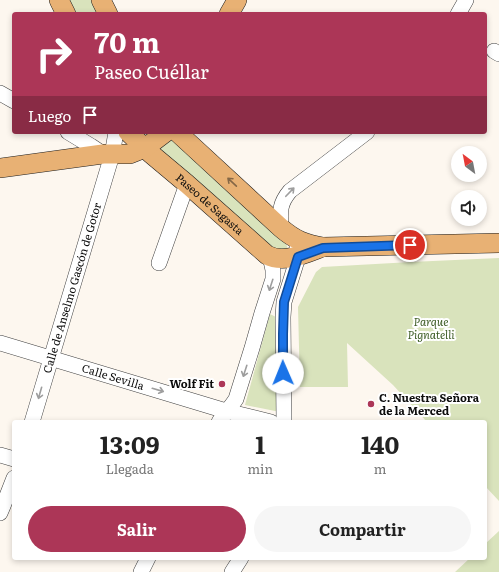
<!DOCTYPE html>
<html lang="es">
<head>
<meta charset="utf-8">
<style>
  :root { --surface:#fff; --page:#f6f6f6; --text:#222; --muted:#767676; --accent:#ac3657 }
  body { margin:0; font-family:Literata,serif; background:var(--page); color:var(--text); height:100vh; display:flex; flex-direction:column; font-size:15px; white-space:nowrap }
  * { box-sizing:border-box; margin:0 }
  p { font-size:13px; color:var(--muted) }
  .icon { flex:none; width:22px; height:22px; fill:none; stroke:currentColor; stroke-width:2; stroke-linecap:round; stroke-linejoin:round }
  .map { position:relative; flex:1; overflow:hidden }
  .sheet { position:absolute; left:12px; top:420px; width:475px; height:140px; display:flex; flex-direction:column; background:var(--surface); border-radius:4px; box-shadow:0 2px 6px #0003 }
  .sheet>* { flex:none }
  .banner { position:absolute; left:12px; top:12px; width:475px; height:122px; border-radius:4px; box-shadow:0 2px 6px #0003; background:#ac3657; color:#fff; overflow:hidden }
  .needle { width:26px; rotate:328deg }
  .controls { position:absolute; left:451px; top:146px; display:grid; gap:8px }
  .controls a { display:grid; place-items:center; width:36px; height:36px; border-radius:50%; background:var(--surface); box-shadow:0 2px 6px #0003; font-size:20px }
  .pin { position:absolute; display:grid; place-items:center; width:34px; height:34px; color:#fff; margin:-17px; border:2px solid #fff; border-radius:50%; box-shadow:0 1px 4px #0007 }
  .me { position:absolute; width:44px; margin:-22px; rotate:359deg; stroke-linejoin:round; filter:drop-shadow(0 0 3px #0008) }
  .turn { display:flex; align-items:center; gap:14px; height:84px; padding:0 16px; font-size:18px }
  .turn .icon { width:52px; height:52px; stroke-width:2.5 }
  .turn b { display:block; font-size:28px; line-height:34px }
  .then { display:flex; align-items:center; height:38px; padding:0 16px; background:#0003; gap:8px; font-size:15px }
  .eta { display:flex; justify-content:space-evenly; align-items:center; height:68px; text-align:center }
  .eta b { font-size:24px; font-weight:700; line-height:28px }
  .cta { display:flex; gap:8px; margin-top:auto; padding:8px 16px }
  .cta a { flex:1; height:46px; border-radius:24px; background:var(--accent); color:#fff; font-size:16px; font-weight:700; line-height:46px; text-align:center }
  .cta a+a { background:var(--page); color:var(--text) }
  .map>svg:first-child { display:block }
  .green { fill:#d9e3bc }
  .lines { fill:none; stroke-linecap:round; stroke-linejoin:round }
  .minor-casing { stroke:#404040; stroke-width:16 }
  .major-casing { stroke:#1e1e1e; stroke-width:20 }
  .minor { stroke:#fff; stroke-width:15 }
  .major { stroke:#e8b174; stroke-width:19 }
  .oneway { stroke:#856746 }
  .oneway2 { stroke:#9e9e9e }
  .route-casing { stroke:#114b97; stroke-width:10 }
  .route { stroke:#1a73e8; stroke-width:7 }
  .poi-dot { fill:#ac3657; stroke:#fff; stroke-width:1.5 }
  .labels { text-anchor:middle; stroke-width:4; stroke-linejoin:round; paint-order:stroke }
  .street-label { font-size:11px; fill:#0d0d0d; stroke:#fff }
  .park-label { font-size:11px; font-style:italic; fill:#3d5c25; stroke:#fff }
  .poi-label { font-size:11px; font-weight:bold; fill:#0d0d0d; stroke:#fff; text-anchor:end }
</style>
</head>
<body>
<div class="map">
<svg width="499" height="572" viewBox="0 0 499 572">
  <rect width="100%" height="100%" fill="#fdf7ef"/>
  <!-- green -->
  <path class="green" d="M 69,0 L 94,0 L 100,14 L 76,14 Z
    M 164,132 L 283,240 L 287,246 L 288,250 L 270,248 L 151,142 Z
    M 499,258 L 499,501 L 485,486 L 485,422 L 427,422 L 393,385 L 347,343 L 348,387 L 300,387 L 298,307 L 316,272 L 322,267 L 411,262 Z
    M 270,314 L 280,319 L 280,412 L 245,405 Z
    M 499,531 L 499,572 L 455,572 L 470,558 L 485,558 L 485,544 Z"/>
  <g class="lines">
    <!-- minor casing -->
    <g class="minor-casing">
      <g id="minor">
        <path d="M 458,14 L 466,0"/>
        <path d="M 494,51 L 499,54"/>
        <path d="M 0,93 L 14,101"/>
        <path d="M 68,132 L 91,146 L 103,154"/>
        <path d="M 281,228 C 280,212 279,204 290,191 L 367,132"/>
        <path d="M 159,263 L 187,184"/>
        <path id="s1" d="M 0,343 L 226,411 L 271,422"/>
        <path id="s2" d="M 32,422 L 112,155 L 116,132"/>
        <path d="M 219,422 C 224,414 231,407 236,399 L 252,348 L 262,313 L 273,279 L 273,270 L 270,256"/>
        <path d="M 284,422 L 283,317 L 284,302 L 298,257 L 297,247"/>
        <path d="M 0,455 L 14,459"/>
        <path d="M 0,513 L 3,506 L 14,478"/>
        <path d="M 141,572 L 148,558"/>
        <path d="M 232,572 L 241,558"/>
      </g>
    </g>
    <!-- major casing -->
    <g class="major-casing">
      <g id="major">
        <path d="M 59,0 L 66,14"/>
        <path d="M 101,0 L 108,14"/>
        <path d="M 229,14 L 237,0"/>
        <path id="s3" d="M 128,132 L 150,153 L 187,184 L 267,255 C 284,264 307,253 323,247"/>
        <path d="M 177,132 L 281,228 C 295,240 305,244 323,247 L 499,243"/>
        <path d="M 0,168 L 103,154 L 130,154 L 145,148 L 166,132"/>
      </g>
    </g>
    <!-- minor -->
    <use href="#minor" class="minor"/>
    <!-- major -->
    <use href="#major" class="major"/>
  </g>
  <!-- one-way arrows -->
  <defs><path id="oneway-shaft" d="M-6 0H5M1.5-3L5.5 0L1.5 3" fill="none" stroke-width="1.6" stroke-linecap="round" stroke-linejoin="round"/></defs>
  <use class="oneway" href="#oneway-shaft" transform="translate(232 182) rotate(-137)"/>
  <g class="oneway2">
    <use href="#oneway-shaft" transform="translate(290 192) rotate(-46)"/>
    <use href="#oneway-shaft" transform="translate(271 285) rotate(108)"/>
    <use href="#oneway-shaft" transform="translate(245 371) rotate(108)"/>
    <use href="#oneway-shaft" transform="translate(158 390) rotate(16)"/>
    <use href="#oneway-shaft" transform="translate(40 393) rotate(106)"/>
  </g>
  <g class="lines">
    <!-- route casing -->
    <g class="route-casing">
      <path id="route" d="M 283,373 L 283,334 L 284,302 L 298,257 L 323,248 L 410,245"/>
    </g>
    <!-- route -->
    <use href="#route" class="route"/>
  </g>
  <!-- markers -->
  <g class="poi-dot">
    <circle cx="222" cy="384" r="4"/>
    <circle cx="371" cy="404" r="4"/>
  </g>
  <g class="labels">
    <!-- street labels -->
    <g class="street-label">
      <text dy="4" stroke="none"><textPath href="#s3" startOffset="109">Paseo de Sagasta</textPath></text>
      <text dy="4" stroke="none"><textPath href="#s2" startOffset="140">Calle de Anselmo Gascón de Gotor</textPath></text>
      <text dy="4" stroke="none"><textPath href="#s1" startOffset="118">Calle Sevilla</textPath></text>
    </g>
    <!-- park labels -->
    <g class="park-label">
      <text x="431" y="326">Parque<tspan x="431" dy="13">Pignatelli</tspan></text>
    </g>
    <!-- poi labels -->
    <g class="poi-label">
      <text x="214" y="388">Wolf Fit</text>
      <text x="379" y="402" text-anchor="start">C. Nuestra Señora<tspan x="379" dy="13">de la Merced</tspan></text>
    </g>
  </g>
</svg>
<div class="controls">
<a><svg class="needle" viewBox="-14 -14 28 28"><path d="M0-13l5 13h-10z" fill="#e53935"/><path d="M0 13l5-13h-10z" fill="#767676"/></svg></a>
<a><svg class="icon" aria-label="sound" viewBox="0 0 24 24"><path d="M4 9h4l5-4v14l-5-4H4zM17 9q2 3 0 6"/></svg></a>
</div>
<div class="pin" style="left:410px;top:245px;background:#d93025"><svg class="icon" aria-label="arrive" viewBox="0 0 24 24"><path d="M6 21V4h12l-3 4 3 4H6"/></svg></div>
<svg class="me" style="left:283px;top:373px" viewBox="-20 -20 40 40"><circle r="19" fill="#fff"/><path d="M0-13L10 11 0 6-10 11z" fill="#1a73e8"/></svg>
<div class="banner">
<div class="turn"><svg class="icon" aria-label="right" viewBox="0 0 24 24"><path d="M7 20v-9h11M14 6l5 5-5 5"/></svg><div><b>70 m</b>Paseo Cuéllar</div></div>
<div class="then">Luego<svg class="icon" aria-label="arrive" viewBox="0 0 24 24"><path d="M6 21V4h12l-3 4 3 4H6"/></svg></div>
</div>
<section class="sheet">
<div class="eta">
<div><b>13:09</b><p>Llegada</p></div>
<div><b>1</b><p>min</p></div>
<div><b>140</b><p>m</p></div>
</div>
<div class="cta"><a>Salir</a><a>Compartir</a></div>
</section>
</div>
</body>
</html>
